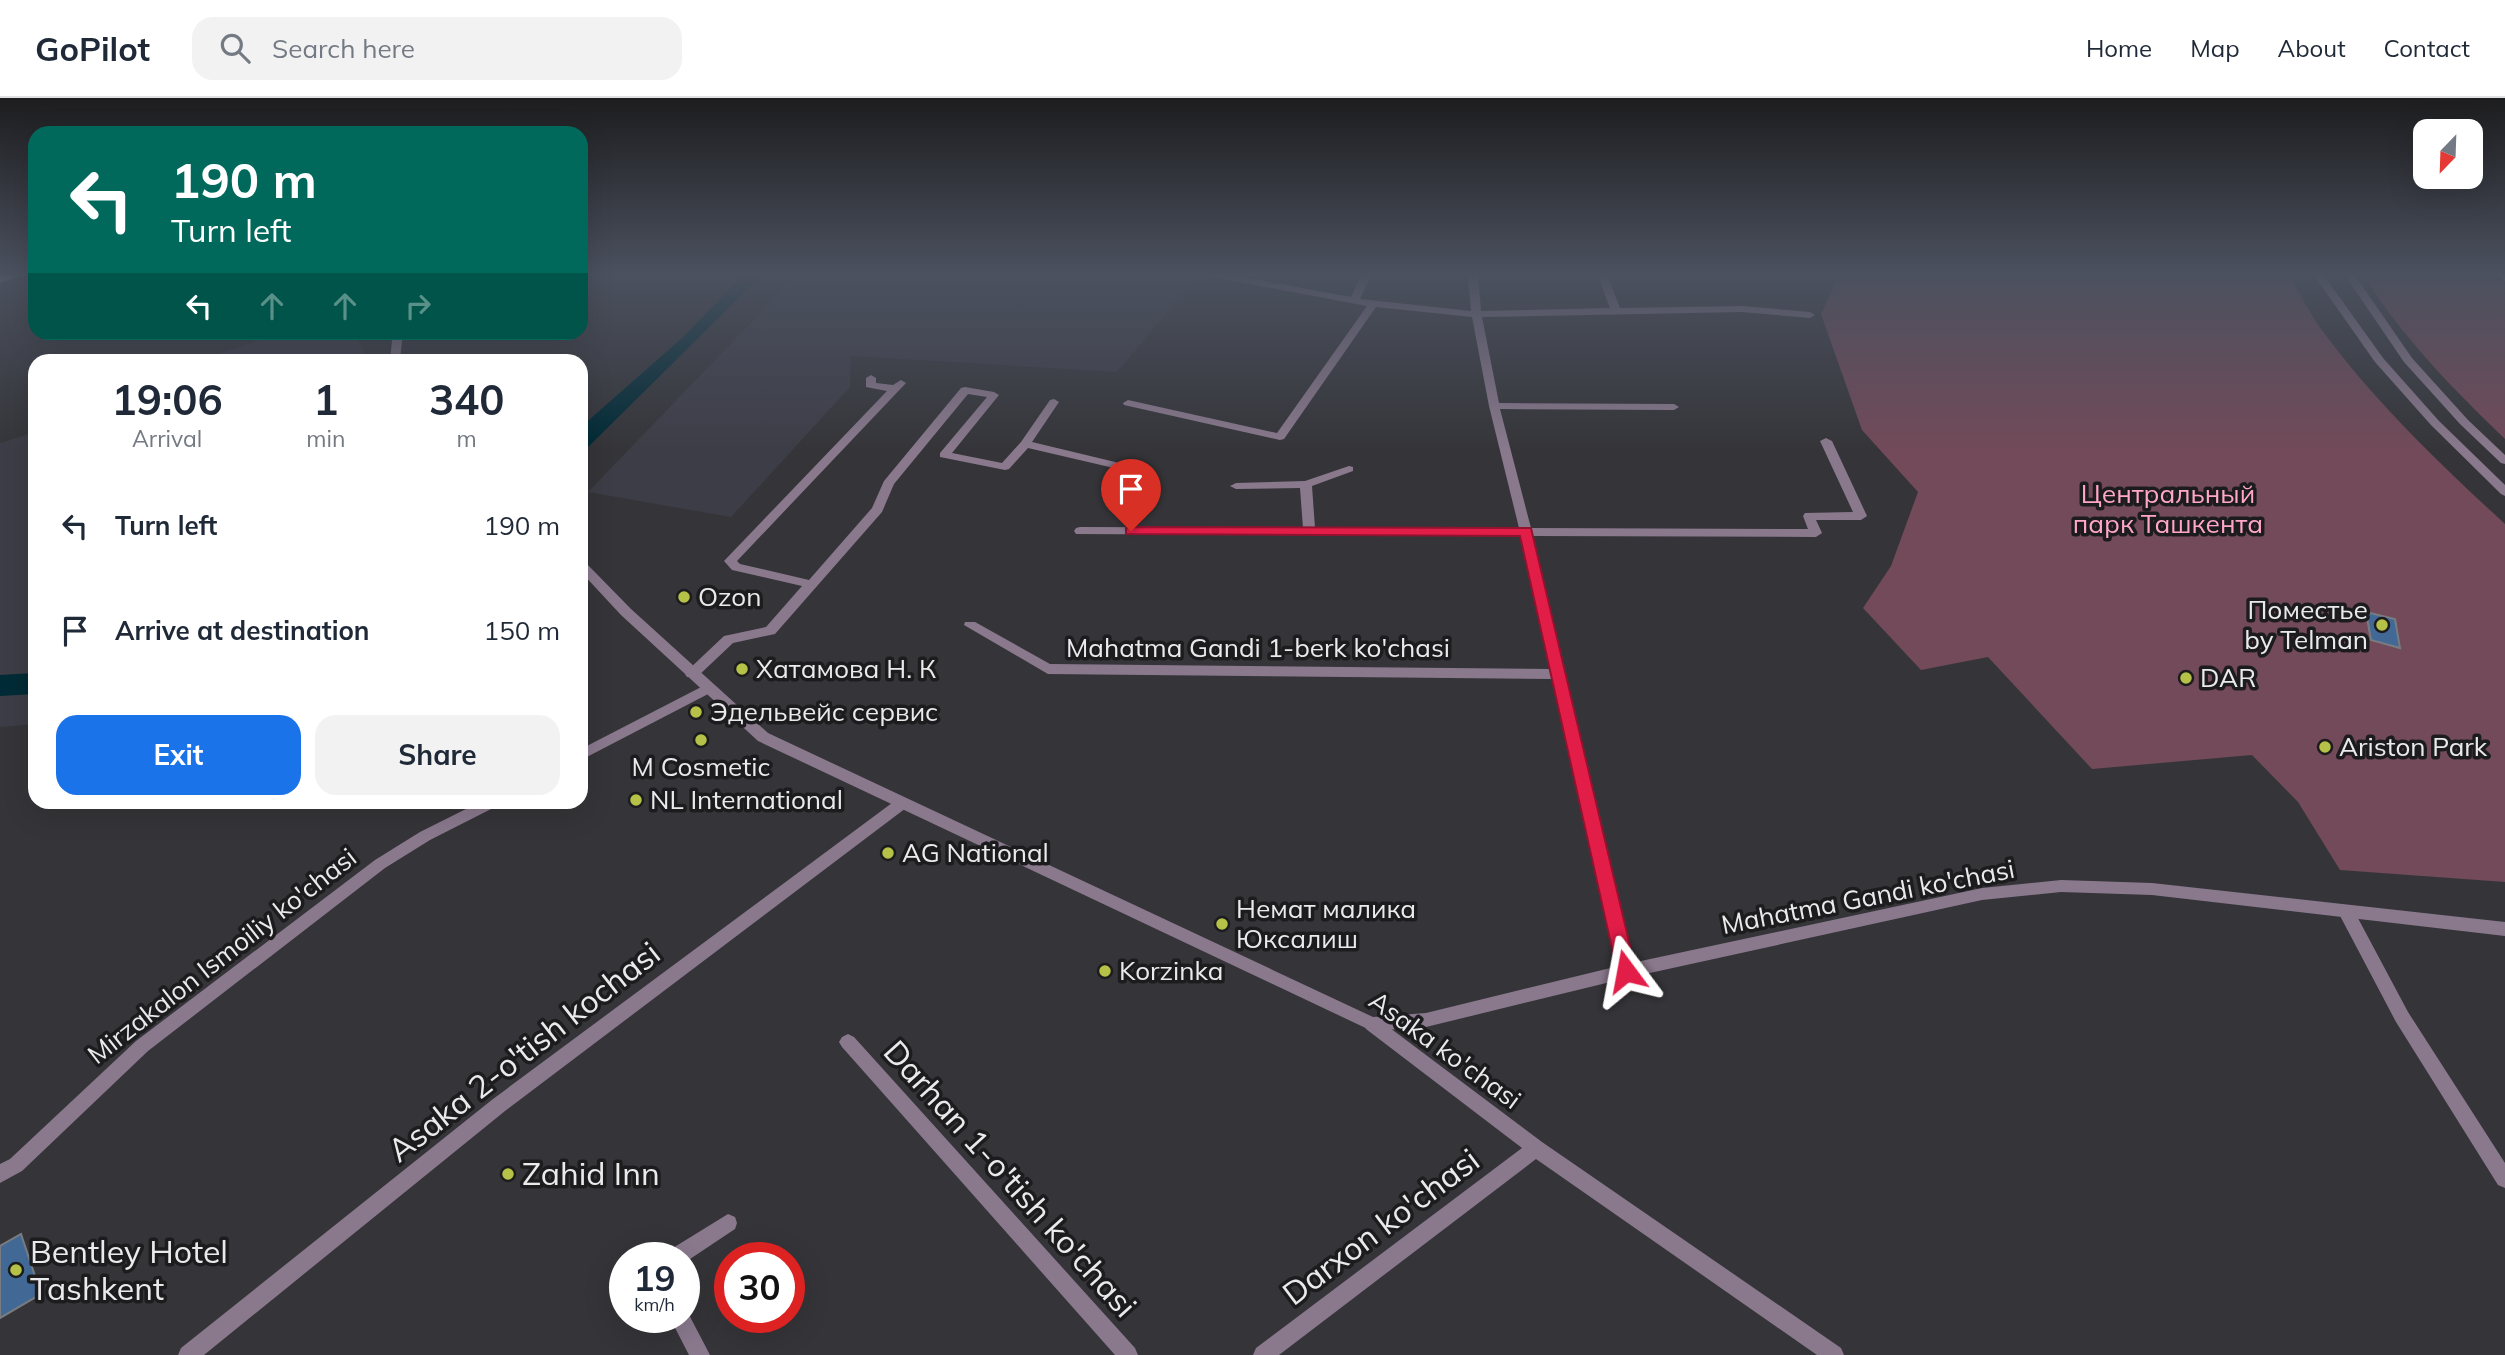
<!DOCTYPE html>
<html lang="en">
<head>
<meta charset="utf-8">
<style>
  :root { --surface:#fff; --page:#f2f2f3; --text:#1f2937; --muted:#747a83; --line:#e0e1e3; --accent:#1a73e8 }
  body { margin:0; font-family:Mulish,sans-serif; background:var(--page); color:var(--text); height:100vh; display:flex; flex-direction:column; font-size:26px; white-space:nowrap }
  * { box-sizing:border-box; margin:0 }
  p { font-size:23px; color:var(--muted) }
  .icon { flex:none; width:38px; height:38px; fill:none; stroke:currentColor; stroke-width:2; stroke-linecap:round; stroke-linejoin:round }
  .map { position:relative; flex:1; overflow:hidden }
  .details { position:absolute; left:28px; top:256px; width:560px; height:455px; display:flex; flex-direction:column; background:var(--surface); border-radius:21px; box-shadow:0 7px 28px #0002 }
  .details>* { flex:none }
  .guide { position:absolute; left:28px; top:28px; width:560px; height:214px; border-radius:21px; box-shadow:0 7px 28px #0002; background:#00695c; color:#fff; overflow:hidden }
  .needle { width:46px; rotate:203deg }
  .buttons { position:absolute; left:2413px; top:21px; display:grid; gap:14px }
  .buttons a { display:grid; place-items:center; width:70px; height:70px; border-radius:14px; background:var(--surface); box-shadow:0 7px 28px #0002; font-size:35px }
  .speed { position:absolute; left:609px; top:1144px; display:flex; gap:14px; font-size:35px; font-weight:700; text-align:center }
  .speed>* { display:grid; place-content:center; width:91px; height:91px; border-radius:50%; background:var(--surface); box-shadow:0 7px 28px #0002; line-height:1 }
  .speed small { font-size:18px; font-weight:400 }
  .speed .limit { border:10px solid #d22; background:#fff; color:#111 }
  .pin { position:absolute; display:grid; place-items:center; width:60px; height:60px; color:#fff; margin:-72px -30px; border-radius:50% 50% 50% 0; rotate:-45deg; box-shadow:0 0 7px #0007 }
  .pin .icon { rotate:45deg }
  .me { position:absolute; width:77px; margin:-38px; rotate:347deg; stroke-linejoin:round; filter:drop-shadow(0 0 5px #0008) }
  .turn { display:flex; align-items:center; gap:24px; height:147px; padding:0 28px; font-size:32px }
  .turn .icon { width:91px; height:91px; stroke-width:2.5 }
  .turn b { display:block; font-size:49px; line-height:60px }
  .lanes { display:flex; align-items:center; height:66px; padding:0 28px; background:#0003; justify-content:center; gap:35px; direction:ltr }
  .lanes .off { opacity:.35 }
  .eta { display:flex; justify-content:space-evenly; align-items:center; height:119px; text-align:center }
  .eta b { font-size:42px; font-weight:700; line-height:49px }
  .action { display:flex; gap:14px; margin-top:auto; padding:14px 28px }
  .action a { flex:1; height:80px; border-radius:21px; background:var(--accent); color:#fff; font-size:28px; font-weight:700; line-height:80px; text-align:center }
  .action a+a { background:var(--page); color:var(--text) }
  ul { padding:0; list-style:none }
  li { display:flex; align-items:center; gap:21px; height:105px; padding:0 28px }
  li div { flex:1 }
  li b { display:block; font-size:26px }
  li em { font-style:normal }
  header { display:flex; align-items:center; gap:42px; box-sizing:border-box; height:98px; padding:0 35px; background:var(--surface); border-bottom:2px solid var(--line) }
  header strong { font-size:33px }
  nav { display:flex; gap:38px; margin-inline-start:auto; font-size:24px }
  .search { width:490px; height:63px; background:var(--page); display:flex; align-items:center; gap:18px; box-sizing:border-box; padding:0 24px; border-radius:21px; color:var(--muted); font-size:26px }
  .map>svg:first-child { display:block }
  .built { fill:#3d3d47 }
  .green { fill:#724a59 }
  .water { fill:#002b36 }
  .building { fill:#426995; stroke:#787c80; stroke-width:2 }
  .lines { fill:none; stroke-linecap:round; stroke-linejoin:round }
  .minor { fill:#8a798d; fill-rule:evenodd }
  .tertiary { fill:#8a798d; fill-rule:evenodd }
  .primary { fill:#dfbbe6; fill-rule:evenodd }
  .route { fill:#e11d48; stroke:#92132f; stroke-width:2 }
  .poi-dot { fill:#b6c148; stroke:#1c1c1e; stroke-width:2.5 }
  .labels { text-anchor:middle; stroke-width:7; stroke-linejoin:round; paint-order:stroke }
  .park-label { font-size:26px; fill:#ffa6c9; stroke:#1c1c1e }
  .poi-label { font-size:26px; fill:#eaeaed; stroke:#1c1c1e; text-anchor:start }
  .street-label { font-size:26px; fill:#eaeaed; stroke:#1c1c1e }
  .near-street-label { font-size:32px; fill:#eaeaed; stroke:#1c1c1e }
  .near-poi-label { font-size:32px; fill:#eaeaed; stroke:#1c1c1e; text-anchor:start }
</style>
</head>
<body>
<header>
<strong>GoPilot</strong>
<div class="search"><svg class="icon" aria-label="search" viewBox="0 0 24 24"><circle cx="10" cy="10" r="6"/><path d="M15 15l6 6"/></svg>Search here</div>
<nav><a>Home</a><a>Map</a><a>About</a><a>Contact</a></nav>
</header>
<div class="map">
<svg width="2505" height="1257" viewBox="0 0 2505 1257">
  <rect width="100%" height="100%" fill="#353539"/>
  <!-- built -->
  <path class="built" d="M 798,176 L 1179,176 L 1197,179 L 1117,274 L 851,258 L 850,289 L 731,419 L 588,394 Z
    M 283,235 L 355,235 L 367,262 L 199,262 Z
    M 35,334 L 35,626 L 0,629 L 0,345 Z"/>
  <!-- green -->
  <path class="green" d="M 1835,176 L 2289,176 C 2299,194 2309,214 2321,231 C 2374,303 2440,366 2505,426 L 2505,784 L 2340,772 L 2298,704 L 2252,657 L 2092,671 L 1988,559 L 1921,572 L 1863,510 L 1891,468 L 1918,394 L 1862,332 L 1821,216 L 1839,178 Z
    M 2363,176 L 2492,176 L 2505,187 L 2505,341 C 2453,291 2401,238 2363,176 Z"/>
  <!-- water -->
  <path class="water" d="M 744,176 L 763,176 L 581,356 L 581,329 L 682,240 Z
    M 35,575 L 35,596 L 0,598 L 0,577 Z"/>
  <!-- building -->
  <path class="building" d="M 2366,514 L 2395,521 L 2400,550 L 2371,542 Z
    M 21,1136 L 41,1196 L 0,1220 L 0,1148 Z"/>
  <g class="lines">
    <!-- minor -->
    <path class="minor" d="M 1207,176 L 1227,176 L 1351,199 L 1362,176 L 1372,176 L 1360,201 L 1471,213 L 1468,176 L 1478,176 L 1481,213 L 1610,210 L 1597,176 L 1607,176 L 1620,210 L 1742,208 L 1810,214 L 1815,217 L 1810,220 L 1742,214 L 1482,219 L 1499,305 L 1674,306 L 1679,309 L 1674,312 L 1500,311 L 1531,430 L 1808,431 L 1803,418 L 1805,415 L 1853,414 L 1820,343 L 1826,340 L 1832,343 L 1867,418 L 1861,422 L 1816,422 L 1822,435 L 1816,439 L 1533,438 L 1635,873 L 1633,878 L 1627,880 L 1621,878 L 1619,873 L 1553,581 L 1048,576 L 964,527 L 965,524 L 975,524 L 1050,566 L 1551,571 L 1521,438 L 1076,436 L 1074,433 L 1076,430 L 1080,429 L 1303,430 L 1300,390 L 1236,391 L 1230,388 L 1236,385 L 1305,383 L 1349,368 L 1353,369 L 1353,373 L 1312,388 L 1315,430 L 1519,430 L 1489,308 L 1472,219 L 1376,209 L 1284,341 L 1280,342 L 1124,307 L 1123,305 L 1128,302 L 1277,335 L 1367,208 L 1212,179 Z
      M 871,277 L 876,280 L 876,285 L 893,287 L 901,282 L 906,285 L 737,463 L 740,466 L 809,482 L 872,410 L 884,383 L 961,290 L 965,289 L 994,294 L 999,297 L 952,355 L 1002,365 L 1021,344 L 1050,302 L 1054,301 L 1059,304 L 1032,344 L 1140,370 L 1144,376 L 1130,402 L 1124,406 L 1118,402 L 1131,374 L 1028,350 L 1009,371 L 1005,372 L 940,359 L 940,355 L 987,299 L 968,296 L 894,386 L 882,414 L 775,536 L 733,545 L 697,579 L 687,579 L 685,576 L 687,573 L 724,538 L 766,529 L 802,488 L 732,472 L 724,463 L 887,293 L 866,289 L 866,280 Z
      M 707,586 L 714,591 L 712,594 L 581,662 L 581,651 Z
      M 901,700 L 906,702 L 908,706 L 906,710 L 505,1013 L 204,1257 L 178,1257 L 181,1250 L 493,1001 L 896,702 Z
      M 480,704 L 499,704 L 497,708 L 430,742 L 385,770 L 148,953 L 22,1073 L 0,1085 L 0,1066 L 10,1061 L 136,943 L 375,762 L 420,734 Z
      M 2346,808 L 2352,809 L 2408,914 L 2505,1065 L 2505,1090 L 2498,1087 L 2396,924 L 2338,814 L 2340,809 Z
      M 1372,919 L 1378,921 L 1542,1044 L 1841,1250 L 1844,1257 L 1817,1257 L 1536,1061 L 1279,1257 L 1253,1257 L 1256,1250 L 1522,1050 L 1366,931 L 1364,926 L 1366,921 Z
      M 848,936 L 854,939 L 1135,1250 L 1138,1257 L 1115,1257 L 842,949 L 839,944 L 842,939 Z
      M 728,1116 L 735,1119 L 737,1125 L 735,1131 L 684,1165 L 684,1160 L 665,1160 L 668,1153 Z
      M 684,1212 L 687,1213 L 710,1257 L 689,1257 L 670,1220 L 684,1220 Z"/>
    <!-- tertiary -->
    <path class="tertiary" d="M 2313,176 L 2323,176 L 2383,260 L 2439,323 L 2505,387 L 2505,398 L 2501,396 L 2431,327 L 2375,264 Z
      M 2344,176 L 2354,176 L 2412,260 L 2468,322 L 2505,357 L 2505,366 L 2501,365 L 2460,326 L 2404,264 Z
      M 393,234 L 403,234 L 400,262 L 390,262 Z
      M 581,463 L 585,464 L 631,511 L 768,635 L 1373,919 L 1426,915 L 1627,866 L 1982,790 L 2061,782 L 2152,785 L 2505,824 L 2505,838 L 2152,797 L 2061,794 L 1982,802 L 1627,880 L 1426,929 L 1372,933 L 758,643 L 621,517 L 581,474 Z"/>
    <!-- primary -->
    <path class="primary" d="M 5,176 L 25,176 L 0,185 L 0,177 Z
      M 2496,176 L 2505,176 L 2505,183 Z"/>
  </g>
  <!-- sky -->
  <linearGradient id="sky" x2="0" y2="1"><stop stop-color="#1d1d1f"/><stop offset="0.5" stop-color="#4b515f"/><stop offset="1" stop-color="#4b515f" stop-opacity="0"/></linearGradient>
  <rect width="2505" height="352" fill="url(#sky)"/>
  <!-- route -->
  <path class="route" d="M 1131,429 L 1531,430 L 1636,873 L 1633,879 L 1626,881 L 1620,879 L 1617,873 L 1520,438 L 1126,436 L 1126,430 Z"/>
  <!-- markers -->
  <g class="poi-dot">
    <circle cx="684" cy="499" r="7"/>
    <circle cx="2382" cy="527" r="7"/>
    <circle cx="742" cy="571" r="7"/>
    <circle cx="2186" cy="580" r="7"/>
    <circle cx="696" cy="614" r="7"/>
    <circle cx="701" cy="642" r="7"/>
    <circle cx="2325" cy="649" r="7"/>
    <circle cx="636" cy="702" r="7"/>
    <circle cx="888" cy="755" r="7"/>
    <circle cx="1222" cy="826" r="7"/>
    <circle cx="1105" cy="873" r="7"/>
    <circle cx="508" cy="1076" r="7"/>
    <circle cx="16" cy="1172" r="7"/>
  </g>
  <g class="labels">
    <!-- park labels -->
    <g class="park-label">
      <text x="2168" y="405">Центральный<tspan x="2168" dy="30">парк Ташкента</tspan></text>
    </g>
    <!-- poi labels -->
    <g class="poi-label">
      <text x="698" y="508">Ozon</text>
      <text x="2368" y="521" text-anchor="end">Поместье<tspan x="2368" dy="30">by Telman</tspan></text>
      <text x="756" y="580">Хатамова Н. К</text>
      <text x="2200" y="589">DAR</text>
      <text x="710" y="623">Эдельвейс сервис</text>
      <text x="2339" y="658">Ariston Park</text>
      <text x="701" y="678" text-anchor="middle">M Cosmetic</text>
      <text x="650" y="711">NL International</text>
      <text x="902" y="764">AG National</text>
      <text x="1236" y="820">Немат малика<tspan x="1236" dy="30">Юксалиш</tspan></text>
      <text x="1119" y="882">Korzinka</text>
    </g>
    <!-- street labels -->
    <g class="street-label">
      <text x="1258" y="559">Mahatma Gandi 1-berk ko'chasi</text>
      <text transform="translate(1868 799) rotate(-11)" y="9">Mahatma Gandi ko'chasi</text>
      <text transform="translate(222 858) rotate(-38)" y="9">Mirzakalon Ismoiliy ko'chasi</text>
      <text transform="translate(1445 952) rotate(36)" y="9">Asaka ko'chasi</text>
    </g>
    <!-- near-street labels -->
    <g class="near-street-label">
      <text transform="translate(524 954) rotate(-38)" y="11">Asaka 2-o'tish kochasi</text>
      <text transform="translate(1010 1081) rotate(48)" y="11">Darhan 1-o'tish ko'chasi</text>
      <text transform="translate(1381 1129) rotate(-37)" y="11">Darxon ko'chasi</text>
    </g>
    <!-- near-poi labels -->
    <g class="near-poi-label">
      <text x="522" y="1087">Zahid Inn</text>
      <text x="30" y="1165">Bentley Hotel<tspan x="30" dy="37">Tashkent</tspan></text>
    </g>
  </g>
</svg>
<div class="buttons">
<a><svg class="needle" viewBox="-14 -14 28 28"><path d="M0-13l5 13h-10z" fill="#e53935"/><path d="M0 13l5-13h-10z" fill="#747a83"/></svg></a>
</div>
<div class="speed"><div>19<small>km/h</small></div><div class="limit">30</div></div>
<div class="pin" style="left:1131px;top:433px;background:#d93025"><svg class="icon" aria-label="arrive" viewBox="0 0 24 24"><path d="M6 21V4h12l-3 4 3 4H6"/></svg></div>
<svg class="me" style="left:1626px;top:873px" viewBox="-20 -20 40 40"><path d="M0-17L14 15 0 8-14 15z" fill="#e11d48" stroke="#fff" stroke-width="4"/></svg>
<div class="guide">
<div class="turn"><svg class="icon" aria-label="left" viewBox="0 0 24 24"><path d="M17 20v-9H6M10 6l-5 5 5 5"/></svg><div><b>190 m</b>Turn left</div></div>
<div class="lanes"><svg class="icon" aria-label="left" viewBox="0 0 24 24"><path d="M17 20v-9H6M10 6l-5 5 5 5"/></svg><svg class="icon off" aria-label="ahead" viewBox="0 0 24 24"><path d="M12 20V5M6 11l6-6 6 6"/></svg><svg class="icon off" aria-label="ahead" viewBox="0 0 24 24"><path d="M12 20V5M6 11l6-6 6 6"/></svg><svg class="icon off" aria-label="right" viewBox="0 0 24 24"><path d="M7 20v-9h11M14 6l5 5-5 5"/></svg></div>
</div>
<section class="details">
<div class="eta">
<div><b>19:06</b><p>Arrival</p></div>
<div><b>1</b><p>min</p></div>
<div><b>340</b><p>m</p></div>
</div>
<ul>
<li><svg class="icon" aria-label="left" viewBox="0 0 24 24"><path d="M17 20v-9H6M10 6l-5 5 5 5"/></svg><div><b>Turn left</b></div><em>190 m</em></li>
<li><svg class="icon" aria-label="arrive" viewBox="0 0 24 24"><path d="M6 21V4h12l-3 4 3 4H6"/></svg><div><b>Arrive at destination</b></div><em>150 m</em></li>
</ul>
<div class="action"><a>Exit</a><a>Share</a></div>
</section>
</div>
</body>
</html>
